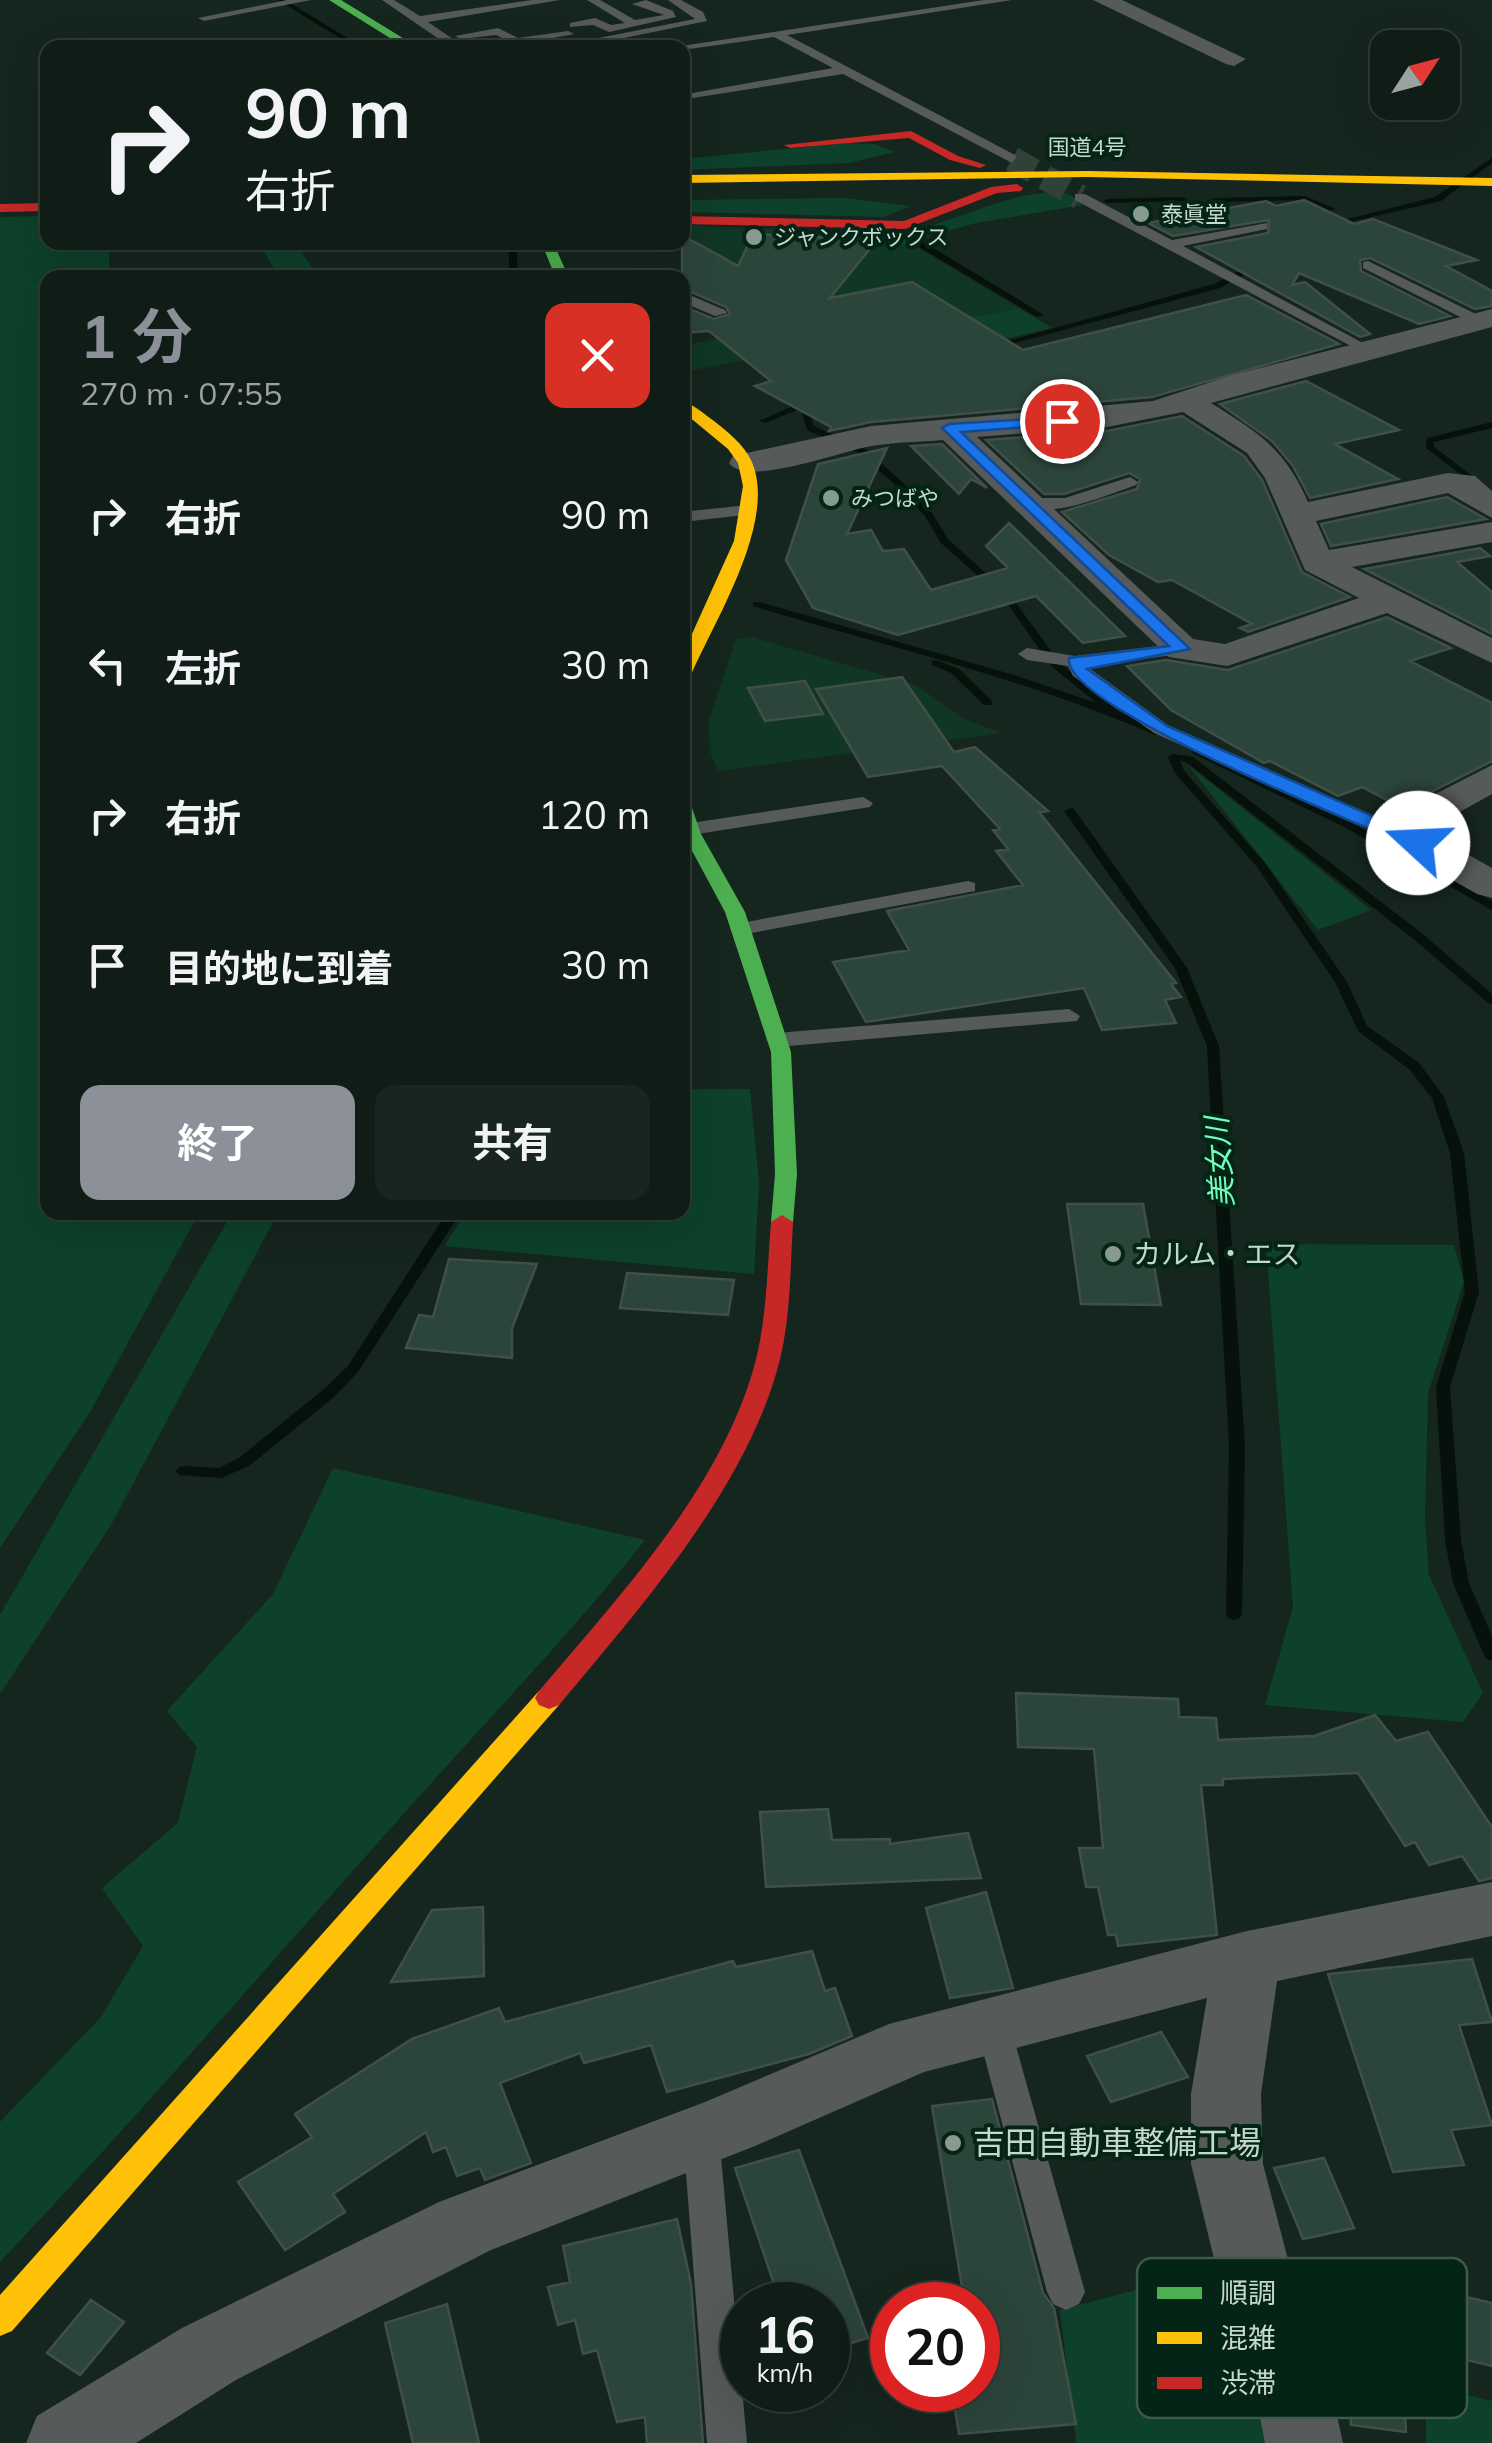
<!DOCTYPE html>
<html lang="ja">
<head>
<meta charset="utf-8">
<style>
  :root { --surface:#101c16; --page:#19251f; --text:#f1f3f6; --muted:#9ca1a1; --line:#303a35; --accent:#8c9099 }
  body { margin:0; font-family:Mulish,"Noto Sans JP",sans-serif; background:var(--page); color:var(--text); height:100vh; display:flex; flex-direction:column; font-size:38px; white-space:nowrap }
  * { box-sizing:border-box; margin:0 }
  p { font-size:32px; color:var(--muted) }
  .icon { flex:none; width:55px; height:55px; fill:none; stroke:currentColor; stroke-width:2; stroke-linecap:round; stroke-linejoin:round }
  .map { position:relative; flex:1; overflow:hidden }
  .details { position:absolute; left:40px; top:270px; width:650px; height:950px; display:flex; flex-direction:column; background:var(--surface); border-radius:20px; box-shadow:0 10px 40px #0002,0 0 0 2px var(--line) }
  .details>* { flex:none }
  .guide { position:absolute; left:40px; top:40px; width:650px; height:210px; border-radius:20px; box-shadow:0 10px 40px #0002,0 0 0 2px var(--line); background:#101c16; color:var(--text); overflow:hidden }
  .needle { width:65px; rotate:54deg }
  .buttons { position:absolute; left:1370px; top:30px; display:grid; gap:20px }
  .buttons a { display:grid; place-items:center; width:90px; height:90px; border-radius:20px; background:var(--surface); box-shadow:0 10px 40px #0002,0 0 0 2px var(--line); font-size:50px }
  .speed { position:absolute; left:720px; top:2282px; display:flex; gap:20px; font-size:50px; font-weight:700; text-align:center }
  .speed>* { display:grid; place-content:center; width:130px; height:130px; border-radius:50%; background:var(--surface); box-shadow:0 10px 40px #0002,0 0 0 2px var(--line); line-height:1 }
  .speed small { font-size:25px; font-weight:400 }
  .speed .limit { border:15px solid #d22; background:#fff; color:#111 }
  .pin { position:absolute; display:grid; place-items:center; width:85px; height:85px; color:#fff; margin:-42px; border:5px solid #fff; border-radius:50%; box-shadow:0 2px 10px #0007 }
  .me { position:absolute; width:110px; margin:-55px; rotate:290deg; stroke-linejoin:round; filter:drop-shadow(0 0 8px #0008) }
  .turn { display:flex; align-items:center; gap:35px; height:210px; padding:0 40px; font-size:45px }
  .turn .icon { width:130px; height:130px; stroke-width:2.5 }
  .turn b { display:block; font-size:70px; line-height:85px }
  .round { display:grid; place-items:center; flex:none; width:105px; height:105px; border-radius:20px; background:var(--page) }
  .head { display:flex; align-items:center; justify-content:space-between; height:170px; padding:0 40px }
  h1 { font-size:60px; font-weight:700; line-height:75px; color:var(--accent) }
  .cta { display:flex; gap:20px; margin-top:auto; padding:20px 40px }
  .cta a { flex:1; height:115px; border-radius:20px; background:var(--accent); color:#fff; font-size:40px; font-weight:700; line-height:115px; text-align:center }
  .cta a+a { background:var(--page); color:var(--text) }
  ul { padding:0; list-style:none }
  li { display:flex; align-items:center; gap:30px; height:150px; padding:0 40px }
  li div { flex:1 }
  li b { display:block; font-size:38px }
  li em { font-style:normal }
  .map>svg:first-child { display:block }
  .built { fill:#103625 }
  .green { fill:#0d412c }
  .lines { fill:none; stroke-linecap:round; stroke-linejoin:round }
  .stream { fill:#05110a; fill-rule:evenodd }
  .building { fill:#2c453b; stroke:#404f48; stroke-width:2.5 }
  .street-tunnel { stroke:#304138; stroke-width:25; stroke-dasharray:25 12; stroke-linecap:butt }
  .lane { fill:#575a5a; fill-rule:evenodd }
  .street { fill:#575a5a; fill-rule:evenodd }
  .fast { fill:#4caf50; fill-rule:evenodd }
  .slow { fill:#ffc107; fill-rule:evenodd }
  .jam { fill:#c62828; fill-rule:evenodd }
  .route { fill:#1a73e8; stroke:#114b97; stroke-width:2.5 }
  .poi-dot { fill:#889990; stroke:#042416; stroke-width:4 }
  .labels { text-anchor:middle; stroke-width:8; stroke-linejoin:round; paint-order:stroke }
  .far-street-label { font-size:22px; fill:#c6d7ce; stroke:#042416 }
  .far-poi-label { font-size:22px; fill:#c6d7ce; stroke:#042416; text-anchor:start }
  .poi-label { font-size:28px; fill:#c6d7ce; stroke:#042416; text-anchor:start }
  .water-label { font-size:30px; font-style:italic; fill:#70fcbb; stroke:#042416 }
  .near-poi-label { font-size:32px; fill:#c6d7ce; stroke:#042416; text-anchor:start }
  .key { fill:#042416; stroke:#3e5a4d; stroke-width:2.5 }
  .key-label { font-size:28px; fill:#c6d7ce }
</style>
</head>
<body>
<div class="map">
<svg width="1492" height="2443" viewBox="0 0 1492 2443">
  <rect width="100%" height="100%" fill="#15261e"/>
  <!-- built -->
  <path class="built" d="M 683,225 L 884,234 L 896,244 L 915,246 L 1019,308 L 683,372 L 683,346 L 804,319 L 683,232 Z
    M 752,637 L 916,685 L 964,719 L 1002,733 L 718,771 L 710,752 L 709,719 L 736,639 Z"/>
  <!-- green -->
  <path class="green" d="M 846,143 L 874,144 L 895,152 L 849,163 L 683,170 L 683,159 Z
    M 1049,192 L 1069,194 L 1083,205 L 976,223 L 915,240 L 915,246 L 896,244 L 884,235 C 942,230 991,197 1049,192 Z
    M 843,198 L 910,206 L 884,217 L 683,212 L 683,200 Z
    M 47,216 L 48,242 L 108,243 L 110,277 L 48,278 L 48,1212 L 199,1213 L 90,1412 L 0,1548 L 0,217 Z
    M 258,243 L 295,243 L 319,277 L 280,277 Z
    M 1019,308 L 1052,328 L 965,348 L 932,325 Z
    M 1188,765 L 1371,910 L 1318,930 Z
    M 683,1089 L 750,1089 L 759,1183 L 754,1274 L 444,1246 L 466,1213 L 682,1212 Z
    M 232,1213 L 278,1213 L 111,1525 L 0,1694 L 0,1615 Z
    M 1266,1244 L 1454,1245 L 1464,1282 L 1428,1393 L 1425,1518 L 1429,1575 L 1483,1693 L 1463,1722 L 1265,1705 L 1293,1607 Z
    M 333,1468 L 645,1540 C 576,1628 499,1707 425,1790 C 283,1948 146,2108 0,2262 L 0,2122 L 101,2017 L 143,1946 L 102,1888 L 178,1823 L 197,1747 L 167,1711 L 273,1594 Z
    M 1220,2268 L 1248,2321 L 1266,2443 L 1076,2443 L 1060,2310 Z
    M 1426,2385 L 1492,2401 L 1492,2443 L 1426,2443 Z"/>
  <g class="lines">
    <!-- stream -->
    <path class="stream" d="M 278,0 L 285,0 L 364,48 L 356,48 Z
      M 1492,158 L 1492,163 L 1441,201 L 1328,227 L 1324,225 L 1435,197 Z
      M 1305,196 L 1336,209 L 1329,211 L 1304,200 L 1215,202 L 1211,200 L 1215,198 Z
      M 1182,197 L 1186,199 L 1185,201 L 1107,203 L 1103,201 L 1107,199 Z
      M 914,240 L 920,240 L 1044,315 L 1037,317 L 914,244 Z
      M 508,242 L 516,242 L 518,278 L 510,278 Z
      M 1254,263 L 1261,265 L 1220,288 L 1000,347 L 993,345 L 1214,284 Z
      M 811,398 L 820,402 L 809,411 L 814,426 L 865,449 L 899,479 L 932,513 L 948,539 L 1011,596 L 1059,662 L 1118,711 L 1163,731 L 1163,735 L 1155,735 C 1025,678 888,647 753,606 L 753,602 L 759,602 L 1014,675 L 1097,703 L 1051,666 L 1005,600 L 941,543 L 925,516 L 893,483 L 859,453 L 807,430 L 801,408 L 766,423 L 759,421 Z
      M 1492,422 L 1492,428 L 1434,442 L 1434,447 L 1492,491 L 1492,498 L 1426,448 L 1427,438 Z
      M 936,660 L 959,669 L 992,701 L 992,705 L 984,705 L 951,673 L 932,665 L 932,661 Z
      M 1196,748 L 1352,823 L 1492,901 L 1492,910 L 1344,827 L 1192,753 L 1192,749 Z
      M 1173,754 L 1193,757 L 1424,935 L 1492,994 L 1492,1004 L 1488,1003 L 1416,941 L 1186,762 L 1180,761 L 1185,772 L 1265,863 L 1347,982 L 1367,1026 L 1419,1063 L 1444,1097 L 1464,1153 L 1479,1292 L 1450,1387 L 1461,1540 L 1469,1583 L 1492,1636 L 1492,1661 L 1486,1659 L 1484,1655 L 1453,1583 L 1445,1540 L 1436,1387 L 1465,1292 L 1450,1153 L 1432,1098 L 1409,1069 L 1358,1031 L 1335,982 L 1257,867 L 1175,773 L 1168,757 Z
      M 1070,808 L 1074,809 L 1187,968 L 1219,1046 L 1245,1447 L 1242,1614 L 1240,1618 L 1234,1620 L 1228,1618 L 1226,1614 L 1229,1447 L 1207,1046 L 1175,968 L 1064,811 Z
      M 447,1212 L 461,1212 L 358,1372 L 334,1397 L 249,1466 L 221,1478 L 179,1475 L 176,1471 L 179,1467 L 184,1466 L 219,1468 L 239,1458 L 324,1389 L 348,1366 Z"/>
  </g>
  <!-- building -->
  <path class="building" d="M 1304,200 L 1354,224 L 1373,219 L 1477,260 L 1446,266 L 1492,291 L 1492,306 L 1475,309 L 1370,258 L 1360,260 L 1361,271 L 1450,316 L 1419,324 L 1299,273 L 1292,285 L 1305,282 L 1370,334 L 1360,337 L 1196,247 L 1268,233 L 1269,220 L 1173,236 L 1148,223 L 1266,201 L 1276,206 Z
    M 753,234 L 877,240 L 830,298 L 912,282 L 1023,350 L 1246,295 L 1339,344 L 1152,397 L 871,422 L 829,431 L 831,427 L 755,386 L 771,381 L 709,331 L 682,333 L 682,306 L 714,319 L 730,314 L 726,307 L 682,288 L 682,235 L 738,266 Z
    M 1306,381 L 1399,430 L 1335,444 L 1398,479 L 1310,498 L 1293,466 L 1272,441 L 1220,404 Z
    M 1182,416 L 1244,456 L 1262,480 L 1302,572 L 1350,597 L 1248,632 L 1240,628 L 1252,624 L 1172,580 L 1158,582 L 1109,555 L 1062,512 L 1137,489 L 1140,479 L 1129,473 L 1064,494 L 1044,494 L 986,440 L 1107,431 Z
    M 942,444 L 987,488 L 971,479 L 959,494 L 911,446 Z
    M 887,448 L 847,534 L 871,530 L 883,551 L 904,549 L 931,590 L 1008,568 L 986,546 L 1009,523 L 1125,636 L 1083,643 L 1036,596 L 898,635 L 813,608 L 786,560 L 818,464 Z
    M 1447,497 L 1486,519 L 1331,546 L 1321,524 Z
    M 1480,548 L 1490,556 L 1457,562 L 1492,592 L 1492,634 L 1364,569 Z
    M 1387,617 L 1451,648 L 1410,661 L 1492,703 L 1492,761 L 1431,792 L 1416,792 L 1393,803 L 1362,787 L 1338,796 L 1270,761 L 1264,763 L 1171,710 L 1127,666 L 1166,660 L 1228,670 Z
    M 902,677 L 954,752 L 975,747 L 1048,811 L 1039,812 L 1176,983 L 1171,984 L 1181,997 L 1165,1000 L 1176,1023 L 1102,1030 L 1084,988 L 866,1022 L 833,962 L 909,950 L 887,911 L 1023,885 L 996,851 L 1008,849 L 993,830 L 1000,829 L 942,766 L 868,777 L 816,689 Z
    M 805,681 L 823,714 L 765,721 L 748,688 Z
    M 1067,1204 L 1143,1204 L 1161,1305 L 1081,1304 Z
    M 449,1259 L 537,1264 L 512,1328 L 512,1358 L 406,1348 L 419,1315 L 433,1317 Z
    M 627,1273 L 734,1280 L 728,1315 L 620,1308 Z
    M 1016,1693 L 1178,1699 L 1179,1717 L 1216,1718 L 1218,1740 L 1314,1736 L 1375,1715 L 1396,1741 L 1428,1732 L 1492,1827 L 1492,1878 L 1479,1881 L 1462,1856 L 1429,1865 L 1415,1842 L 1405,1846 L 1358,1773 L 1223,1779 L 1223,1785 L 1201,1785 L 1217,1935 L 1118,1946 L 1116,1935 L 1108,1935 L 1098,1887 L 1086,1887 L 1079,1848 L 1103,1848 L 1094,1749 L 1018,1747 Z
    M 828,1809 L 832,1840 L 890,1839 L 890,1844 L 968,1833 L 981,1878 L 766,1887 L 760,1812 Z
    M 986,1892 L 1013,1988 L 950,1998 L 926,1908 Z
    M 483,1907 L 484,1976 L 391,1982 L 432,1910 Z
    M 812,1951 L 825,1991 L 835,1988 L 852,2036 L 809,2054 L 667,2092 L 651,2045 L 584,2063 L 580,2053 L 500,2083 L 531,2163 L 485,2180 L 480,2168 L 457,2176 L 446,2147 L 433,2152 L 426,2132 L 333,2194 L 345,2212 L 285,2250 L 238,2182 L 312,2137 L 295,2114 L 412,2039 L 499,2008 L 505,2022 L 733,1961 L 736,1967 Z
    M 1472,1959 L 1492,2022 L 1459,2025 L 1492,2125 L 1451,2130 L 1464,2165 L 1393,2172 L 1328,1974 Z
    M 1161,2032 L 1188,2077 L 1111,2102 L 1087,2056 Z
    M 992,2099 L 1043,2293 L 1054,2308 L 1076,2424 L 959,2434 L 952,2390 L 978,2390 L 978,2305 L 965,2305 L 932,2106 Z
    M 799,2150 L 868,2338 L 828,2350 L 828,2305 L 781,2305 L 735,2168 Z
    M 1324,2158 L 1354,2228 L 1303,2239 L 1274,2168 Z
    M 677,2219 L 691,2284 L 703,2443 L 647,2443 L 645,2417 L 617,2422 L 597,2350 L 583,2354 L 575,2320 L 558,2325 L 548,2287 L 570,2282 L 563,2246 Z
    M 1359,2272 L 1492,2303 L 1492,2366 L 1401,2344 L 1406,2432 L 1351,2425 L 1347,2343 L 1353,2344 Z
    M 91,2300 L 124,2322 L 80,2375 L 47,2353 Z
    M 447,2304 L 479,2443 L 413,2443 L 385,2323 Z"/>
  <g class="lines">
    <!-- street-tunnel -->
    <path class="street-tunnel" d="M 1012,159 L 1080,197"/>
    <!-- lane -->
    <path class="lane" d="M 287,0 L 311,0 L 204,21 L 198,18 Z
      M 382,0 L 394,0 L 420,16 L 532,0 L 560,0 L 428,22 L 466,48 L 452,48 Z
      M 587,0 L 600,0 L 635,20 L 664,15 L 632,4 L 646,0 L 673,11 L 676,17 L 609,32 L 593,25 L 570,27 L 570,23 L 595,18 L 611,25 L 625,23 Z
      M 668,0 L 681,0 L 703,12 L 707,21 L 575,48 L 548,48 L 695,19 Z
      M 984,0 L 1012,0 L 787,35 L 1017,156 L 1012,163 L 843,74 L 693,98 L 687,94 L 833,68 L 774,37 L 682,50 L 668,48 Z
      M 498,28 L 518,38 L 568,31 L 574,34 L 516,45 L 496,35 L 461,39 L 455,36 Z
      M 407,38 L 403,43 L 340,48 L 345,45 Z
      M 1075,194 L 1085,194 L 1172,240 L 1267,223 L 1267,229 L 1183,246 L 1376,350 L 1364,353 L 1075,200 Z
      M 1368,261 L 1484,318 L 1486,321 L 1474,324 L 1363,268 L 1363,262 Z
      M 682,292 L 725,310 L 727,313 L 715,316 L 682,302 Z
      M 1130,477 L 1138,482 L 1136,485 C 1107,495 1046,522 1020,503 L 1028,498 L 1065,498 Z
      M 748,505 L 756,510 L 754,514 L 682,522 L 682,512 Z
      M 1182,643 L 1189,645 L 1189,653 L 1086,666 L 1168,725 L 1425,839 L 1425,847 L 1411,847 L 1154,733 L 1073,676 L 1068,666 L 1027,660 L 1018,654 L 1027,648 L 1075,656 Z
      M 863,797 L 873,803 L 870,807 L 691,835 L 682,832 L 684,825 L 691,823 Z
      M 968,881 L 975,883 L 975,891 L 741,935 L 730,929 L 741,923 Z
      M 1069,1009 L 1080,1016 L 1077,1021 L 777,1047 L 766,1040 L 777,1033 Z
      M 993,2010 L 1005,2015 L 1010,2025 L 1085,2292 L 1079,2304 L 1066,2310 L 1053,2304 L 1047,2292 L 976,2025 L 981,2015 Z
      M 701,2119 L 714,2124 L 719,2135 L 747,2443 L 707,2443 L 683,2135 L 688,2124 Z"/>
    <!-- street -->
    <path class="street" d="M 1093,0 L 1122,0 L 1246,59 L 1234,66 L 1226,64 Z
      M 1492,309 L 1492,327 L 1211,403 C 1259,433 1285,449 1308,502 L 1448,473 L 1475,476 L 1492,491 L 1492,518 L 1448,493 L 1316,521 L 1329,550 L 1492,522 L 1492,542 L 1352,567 L 1492,638 L 1492,663 L 1387,613 L 1227,666 L 1169,657 L 943,440 C 920,442 895,442 872,446 C 844,450 746,488 729,463 L 733,456 L 871,426 L 1153,401 L 1229,376 ZM 1183,412 L 1247,453 L 1265,478 L 1305,570 L 1359,598 L 1225,644 L 1193,639 L 977,437 L 1107,427 Z
      M 1492,765 L 1492,794 L 1440,823 L 1439,838 L 1492,868 L 1492,898 L 1477,894 L 1403,852 C 1395,839 1397,822 1406,809 Z
      M 1492,1882 L 1492,1936 L 1277,1981 L 1261,2094 L 1263,2164 L 1291,2271 L 1326,2366 L 1343,2443 L 1265,2443 L 1250,2366 L 1217,2271 L 1191,2164 L 1191,2094 L 1207,1998 L 924,2072 L 755,2146 L 491,2250 L 236,2380 L 136,2443 L 26,2443 L 37,2416 L 182,2328 L 439,2202 L 705,2102 L 889,2024 L 1247,1931 Z"/>
    <!-- fast -->
    <path class="fast" d="M 329,0 L 341,0 L 419,48 L 406,48 Z
      M 541,242 L 553,242 L 569,278 L 556,278 Z
      M 682,800 L 691,805 L 701,834 L 745,912 L 791,1052 L 797,1174 L 793,1222 L 782,1229 L 771,1222 L 775,1174 L 771,1052 L 725,912 L 683,834 Z"/>
    <!-- slow -->
    <path class="slow" d="M 1087,171 L 1492,178 L 1492,186 L 1087,177 L 682,183 L 682,175 Z
      M 682,400 C 694,405 704,414 714,421 C 728,432 743,444 751,460 C 779,520 714,621 690,677 L 682,682 L 682,656 L 734,541 L 743,486 L 738,463 L 728,449 L 682,411 Z
      M 549,1687 L 559,1691 L 563,1698 L 559,1705 L 12,2331 L 0,2336 L 0,2295 L 539,1691 Z"/>
    <!-- jam -->
    <path class="jam" d="M 911,131 L 958,156 L 986,165 L 980,168 L 950,160 L 909,138 L 790,148 L 784,145 Z
      M 1017,184 L 1023,188 L 1021,191 L 997,193 L 905,229 L 682,224 L 682,216 L 904,221 L 991,187 Z
      M 48,203 L 48,211 L 0,212 L 0,204 Z
      M 782,1215 L 793,1222 C 790,1270 791,1320 778,1367 C 744,1491 640,1608 559,1705 L 549,1709 L 539,1705 L 535,1698 L 539,1691 C 620,1595 719,1490 754,1367 C 767,1320 767,1270 771,1222 Z"/>
  </g>
  <!-- route -->
  <path class="route" d="M 1062,417 L 1068,424 L 961,432 L 1190,649 L 1087,669 L 1167,726 L 1425,839 L 1425,847 L 1412,847 C 1363,825 1061,706 1069,658 L 1169,646 L 942,428 L 949,424 Z"/>
  <!-- markers -->
  <g class="poi-dot">
    <circle cx="1141" cy="214" r="10"/>
    <circle cx="754" cy="237" r="10"/>
    <circle cx="831" cy="498" r="10"/>
    <circle cx="1113" cy="1254" r="10"/>
    <circle cx="953" cy="2143" r="10"/>
  </g>
  <g class="labels">
    <!-- far-street labels -->
    <g class="far-street-label">
      <text x="1087" y="155">国道4号</text>
    </g>
    <!-- far-poi labels -->
    <g class="far-poi-label">
      <text x="1161" y="222">泰眞堂</text>
      <text x="774" y="245">ジャンクボックス</text>
      <text x="851" y="506">みつばや</text>
    </g>
    <!-- poi labels -->
    <g class="poi-label">
      <text x="1133" y="1264">カルム・エス</text>
    </g>
    <!-- water labels -->
    <g class="water-label">
      <text transform="translate(1220 1162) rotate(-94)" y="10">美女川</text>
    </g>
    <!-- near-poi labels -->
    <g class="near-poi-label">
      <text x="973" y="2154">吉田自動車整備工場</text>
    </g>
  </g>
  <!-- legend -->
  <rect x="1137" y="2258" width="330" height="160" rx="15" class="key"/>
  <rect x="1157" y="2287" width="45" height="12" fill="#4caf50"/>
  <rect x="1157" y="2332" width="45" height="12" fill="#ffc107"/>
  <rect x="1157" y="2377" width="45" height="12" fill="#c62828"/>
  <g class="key-label">
    <text x="1220" y="2303">順調</text>
    <text x="1220" y="2348">混雑</text>
    <text x="1220" y="2393">渋滞</text>
  </g>
</svg>
<div class="buttons">
<a><svg class="needle" viewBox="-14 -14 28 28"><path d="M0-13l5 13h-10z" fill="#e53935"/><path d="M0 13l5-13h-10z" fill="#9ca1a1"/></svg></a>
</div>
<div class="speed"><div>16<small>km/h</small></div><div class="limit">20</div></div>
<div class="pin" style="left:1062px;top:421px;background:#d93025"><svg class="icon" aria-label="arrive" viewBox="0 0 24 24"><path d="M6 21V4h12l-3 4 3 4H6"/></svg></div>
<svg class="me" style="left:1418px;top:843px" viewBox="-20 -20 40 40"><circle r="19" fill="#fff"/><path d="M0-13L10 11 0 6-10 11z" fill="#1a73e8"/></svg>
<div class="guide">
<div class="turn"><svg class="icon" aria-label="right" viewBox="0 0 24 24"><path d="M7 20v-9h11M14 6l5 5-5 5"/></svg><div><b>90 m</b>右折</div></div>
</div>
<section class="details">
<div class="head"><div><h1>1 分</h1><p>270 m · 07:55</p></div><a class="round" style="background:#d93025;color:#fff"><svg class="icon" aria-label="close" viewBox="0 0 24 24"><path d="M6 6l12 12M18 6L6 18"/></svg></a></div>
<ul>
<li><svg class="icon" aria-label="right" viewBox="0 0 24 24"><path d="M7 20v-9h11M14 6l5 5-5 5"/></svg><div><b>右折</b></div><em>90 m</em></li>
<li><svg class="icon" aria-label="left" viewBox="0 0 24 24"><path d="M17 20v-9H6M10 6l-5 5 5 5"/></svg><div><b>左折</b></div><em>30 m</em></li>
<li><svg class="icon" aria-label="right" viewBox="0 0 24 24"><path d="M7 20v-9h11M14 6l5 5-5 5"/></svg><div><b>右折</b></div><em>120 m</em></li>
<li><svg class="icon" aria-label="arrive" viewBox="0 0 24 24"><path d="M6 21V4h12l-3 4 3 4H6"/></svg><div><b>目的地に到着</b></div><em>30 m</em></li>
</ul>
<div class="cta"><a>終了</a><a>共有</a></div>
</section>
</div>
</body>
</html>
